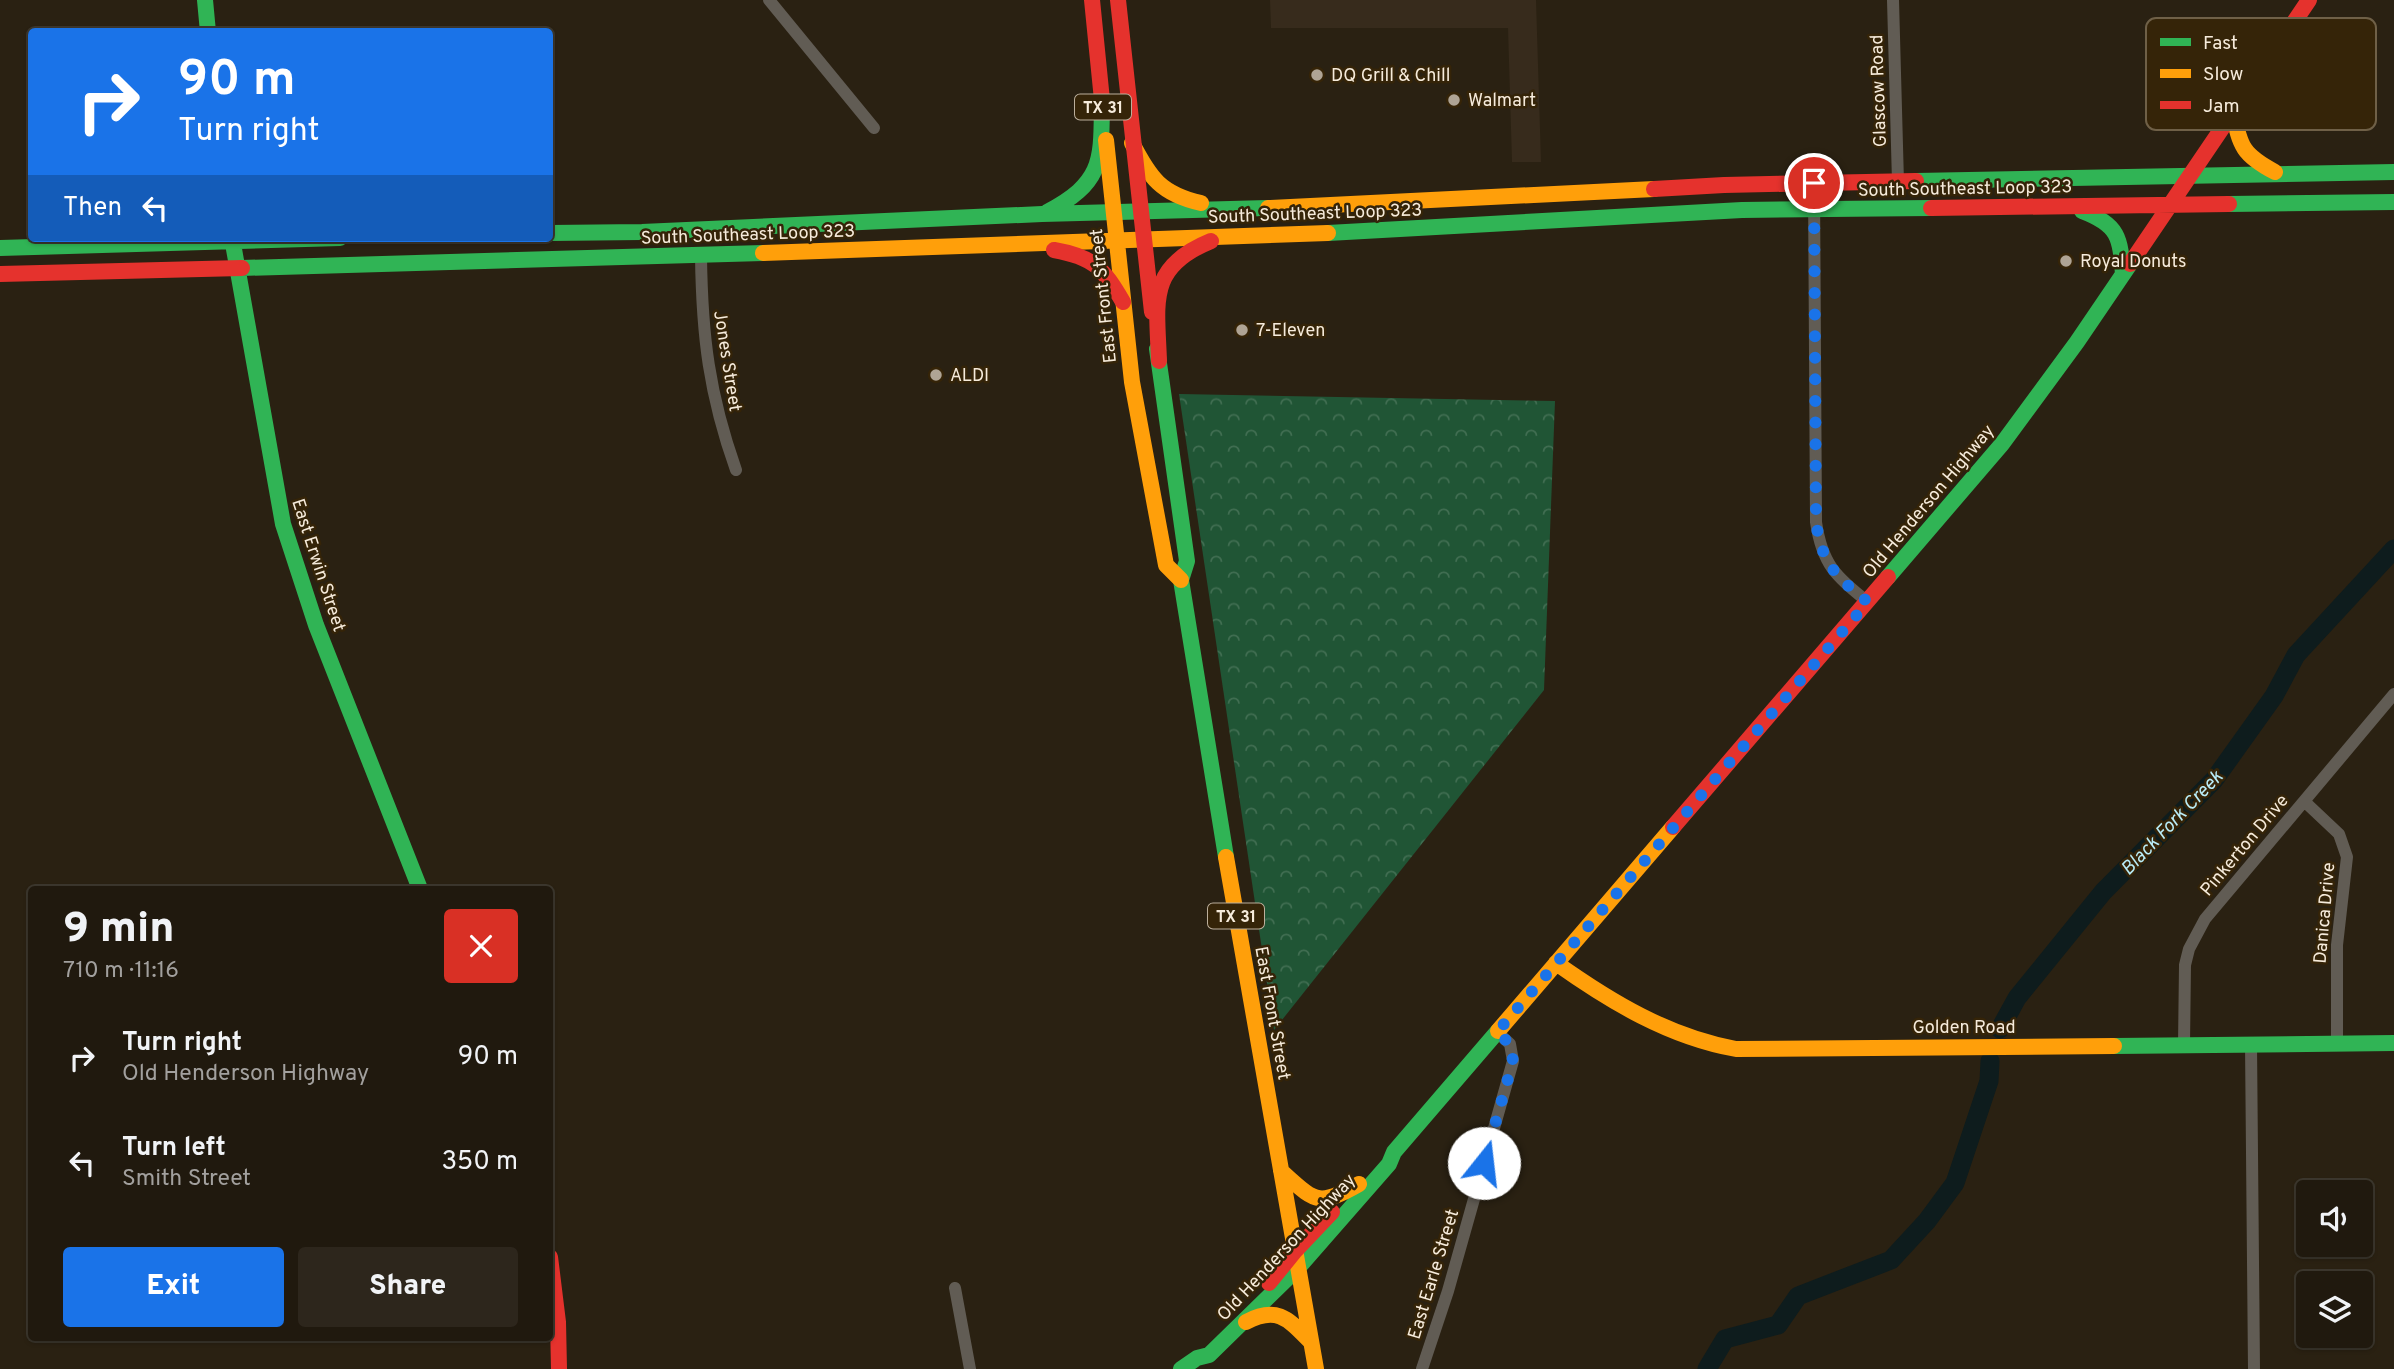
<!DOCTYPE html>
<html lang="en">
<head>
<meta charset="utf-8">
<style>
  :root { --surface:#20190e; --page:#2d261c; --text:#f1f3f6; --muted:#a2a09e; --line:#3d382e; --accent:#1a73e8 }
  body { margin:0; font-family:Overpass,sans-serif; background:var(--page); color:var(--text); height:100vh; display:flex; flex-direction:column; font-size:26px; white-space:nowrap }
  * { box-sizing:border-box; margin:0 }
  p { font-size:23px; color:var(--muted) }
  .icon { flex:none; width:38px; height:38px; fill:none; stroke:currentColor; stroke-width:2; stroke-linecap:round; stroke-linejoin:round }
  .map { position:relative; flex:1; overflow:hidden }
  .details { position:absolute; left:28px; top:886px; width:525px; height:455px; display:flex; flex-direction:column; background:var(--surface); border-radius:7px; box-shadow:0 2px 5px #0004,0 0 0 2px var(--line) }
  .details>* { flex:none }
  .hud { position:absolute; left:28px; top:28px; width:525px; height:214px; border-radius:7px; box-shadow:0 2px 5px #0004,0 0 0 2px var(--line); background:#1a73e8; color:#fff; overflow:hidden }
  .fabs { position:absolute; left:2296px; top:1180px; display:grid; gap:14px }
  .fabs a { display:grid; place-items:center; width:77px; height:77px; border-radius:7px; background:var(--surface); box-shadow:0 2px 5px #0004,0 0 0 2px var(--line); font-size:35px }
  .pin { position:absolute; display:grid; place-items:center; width:60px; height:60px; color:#fff; margin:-30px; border:4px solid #fff; border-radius:50%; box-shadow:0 2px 7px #0007 }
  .me { position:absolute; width:77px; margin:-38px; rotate:16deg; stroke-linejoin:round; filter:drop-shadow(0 0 5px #0008) }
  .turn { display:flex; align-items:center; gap:24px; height:147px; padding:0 35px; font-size:32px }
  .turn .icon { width:91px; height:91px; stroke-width:2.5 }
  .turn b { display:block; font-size:49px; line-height:60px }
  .then { display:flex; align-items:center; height:66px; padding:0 35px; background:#0003; gap:14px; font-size:26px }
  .round { display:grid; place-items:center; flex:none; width:74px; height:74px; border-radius:7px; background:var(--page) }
  .overview { display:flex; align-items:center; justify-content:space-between; height:119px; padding:0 35px }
  h1 { font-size:42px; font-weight:800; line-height:52px }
  .primary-button { display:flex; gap:14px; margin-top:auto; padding:14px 35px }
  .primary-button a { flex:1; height:80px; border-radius:7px; background:var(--accent); color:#fff; font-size:28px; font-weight:800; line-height:80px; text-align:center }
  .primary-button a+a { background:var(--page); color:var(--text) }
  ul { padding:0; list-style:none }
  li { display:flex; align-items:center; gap:21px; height:105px; padding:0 35px }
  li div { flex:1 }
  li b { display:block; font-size:26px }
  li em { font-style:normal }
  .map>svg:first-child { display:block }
  .commercial { fill:#372b1c }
  .forest { fill:url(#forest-crowns) }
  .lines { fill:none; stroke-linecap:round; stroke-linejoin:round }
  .river { stroke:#0e1c1d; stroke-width:19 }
  .street { stroke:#615c54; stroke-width:12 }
  .fast { stroke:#30b455; stroke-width:16 }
  .slow { stroke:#ff9f0a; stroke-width:16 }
  .jam { stroke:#e5322d; stroke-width:16 }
  .route { stroke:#1a73e8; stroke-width:12; stroke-dasharray:0 21.6 }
  .poi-dot { fill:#afa495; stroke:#352408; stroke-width:2.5 }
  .labels { text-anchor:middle; stroke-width:5; stroke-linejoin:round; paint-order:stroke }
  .shield { fill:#352408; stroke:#bcaf9c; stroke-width:2 }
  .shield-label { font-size:16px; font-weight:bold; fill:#f6ebdb }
  .poi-label { font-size:18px; fill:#f6ebdb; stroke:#352408; text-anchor:start }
  .street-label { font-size:18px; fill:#f6ebdb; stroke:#352408 }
  .water-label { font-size:19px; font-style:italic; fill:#b9edf8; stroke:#352408 }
  .key { fill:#352408; stroke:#6f6047; stroke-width:2 }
  .key-label { font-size:19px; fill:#f6ebdb }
</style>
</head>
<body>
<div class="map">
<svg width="2394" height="1369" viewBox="0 0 2394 1369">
  <defs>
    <pattern id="forest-crowns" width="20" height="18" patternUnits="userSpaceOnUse" patternTransform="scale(1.75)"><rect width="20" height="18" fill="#205535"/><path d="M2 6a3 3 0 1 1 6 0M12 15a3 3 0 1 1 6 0" fill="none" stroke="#416e52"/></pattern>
  </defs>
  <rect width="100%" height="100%" fill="#2a2112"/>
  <!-- commercial -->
  <path class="commercial" d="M 1270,0 L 1536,0 L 1541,162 L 1512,162 L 1508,28 L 1271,28 Z"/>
  <!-- forest -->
  <path class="forest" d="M 1179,394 L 1555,401 L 1544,690 L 1274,1030 Z"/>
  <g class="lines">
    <!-- river -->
    <path class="river" d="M 2000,1029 L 2017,998 L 2103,892 L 2214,780 L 2274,696 L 2296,655 L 2394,549
      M 1707,1369 L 1725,1339 L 1778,1325 L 1798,1296 L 1891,1260 L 1927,1221 L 1955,1183 L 1989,1081 L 1990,1061"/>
    <!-- street -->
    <path class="street" d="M 769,0 L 874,128
      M 1893,0 L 1898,182
      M 1814,183 L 1816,522 C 1822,564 1836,577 1868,602
      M 701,256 C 702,336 709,394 736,470
      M 2304,801 L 2339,834 L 2347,857 L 2337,945 L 2337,1044
      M 2251,1044 L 2254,1369
      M 2184,1045 L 2185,965 L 2189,949 L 2205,919 L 2394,694
      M 955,1288 L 970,1369
      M 1422,1369 L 1448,1291 L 1513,1061 L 1510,1044 L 1497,1032"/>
    <!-- fast -->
    <path class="fast" d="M 205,0 L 208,32
      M 1916,181 L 2394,172
      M 2229,204 L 2394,202
      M 2082,211 C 2119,225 2120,237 2123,274
      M 1047,212 C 1106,181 1101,158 1102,97
      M 550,233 L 642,232 L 1042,214 L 1268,208
      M 1328,233 L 1742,210 L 1931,208
      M 232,238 L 283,524 L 316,625 L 420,889
      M 0,248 L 340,238
      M 242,268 L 763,253
      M 1157,349 L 1187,561 L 1181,580 L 1226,857
      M 1888,577 L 2002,444 L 2077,342 L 2130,264
      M 2114,1046 L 2394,1043
      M 1181,1369 L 1197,1358 L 1209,1355 L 1298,1268 L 1389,1164 L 1394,1152 L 1498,1031"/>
    <!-- slow -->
    <path class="slow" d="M 2233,112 C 2240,147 2243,155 2275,172
      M 1106,140 L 1132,382 L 1166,565 L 1181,580
      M 1132,143 C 1150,178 1161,194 1201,203
      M 1268,208 L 1654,189
      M 763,253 L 1328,233
      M 1226,857 L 1316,1369
      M 1556,963 C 1611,1002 1669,1037 1736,1049 L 2114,1046
      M 1498,1031 L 1673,827
      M 1281,1171 C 1315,1201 1317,1208 1359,1184
      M 1246,1322 C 1278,1305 1289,1320 1311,1342"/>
    <!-- jam -->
    <path class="jam" d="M 1092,0 L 1103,110
      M 1118,0 L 1152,312
      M 1654,189 L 1724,185 L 1916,181
      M 1931,208 L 2229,204
      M 1054,250 C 1094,257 1103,268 1123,302
      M 2130,264 L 2309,0
      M 0,274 L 242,268
      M 1159,361 C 1157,302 1147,267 1211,241
      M 1673,827 L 1888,577
      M 550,1257 L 558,1322 L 559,1369
      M 1269,1283 L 1295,1251 L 1332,1212"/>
  </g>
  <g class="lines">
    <!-- route -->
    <path class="route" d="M 1484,1163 L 1513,1061 L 1510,1044 L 1497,1032 L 1868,602 C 1836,577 1822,564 1816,522 L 1814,183"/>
  </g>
  <!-- markers -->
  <g class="poi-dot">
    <circle cx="1317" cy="75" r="7"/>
    <circle cx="1454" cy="100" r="7"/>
    <circle cx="2066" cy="261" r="7"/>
    <circle cx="1242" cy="330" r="7"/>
    <circle cx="936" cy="375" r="7"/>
  </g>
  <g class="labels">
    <!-- shield labels -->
    <g class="shield">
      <rect x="1075" y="94.5" width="56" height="25" rx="5"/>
      <rect x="1208" y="903.5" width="56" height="25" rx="5"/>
    </g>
    <g class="shield-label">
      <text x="1103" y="113">TX 31</text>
      <text x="1236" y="922">TX 31</text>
    </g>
    <!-- poi labels -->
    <g class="poi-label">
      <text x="1331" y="81">DQ Grill &amp; Chill</text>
      <text x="1468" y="106">Walmart</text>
      <text x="2080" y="267">Royal Donuts</text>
      <text x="1256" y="336">7-Eleven</text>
      <text x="950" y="381">ALDI</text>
    </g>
    <!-- street labels -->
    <g class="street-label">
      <text transform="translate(1878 91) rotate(-92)" y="6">Glascow Road</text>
      <text transform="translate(1965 188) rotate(-1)" y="6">South Southeast Loop 323</text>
      <text transform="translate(1315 213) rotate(-2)" y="6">South Southeast Loop 323</text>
      <text transform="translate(748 234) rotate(-2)" y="6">South Southeast Loop 323</text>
      <text transform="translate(1103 296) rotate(-96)" y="6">East Front Street</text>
      <text transform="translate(728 361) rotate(81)" y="6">Jones Street</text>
      <text transform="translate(1928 501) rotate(-50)" y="6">Old Henderson Highway</text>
      <text transform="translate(319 565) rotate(72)" y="6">East Erwin Street</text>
      <text transform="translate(2244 845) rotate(-50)" y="6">Pinkerton Drive</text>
      <text transform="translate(2324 913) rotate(-85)" y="6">Danica Drive</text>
      <text transform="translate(1273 1013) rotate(80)" y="6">East Front Street</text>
      <text x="1964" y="1033">Golden Road</text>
      <text transform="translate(1286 1247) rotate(-47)" y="6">Old Henderson Highway</text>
      <text transform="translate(1433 1274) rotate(-73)" y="6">East Earle Street</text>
    </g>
    <!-- water labels -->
    <g class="water-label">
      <text transform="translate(2171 822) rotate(-46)" y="7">Black Fork Creek</text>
    </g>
  </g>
  <!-- legend -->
  <rect x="2146" y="18" width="230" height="112" rx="10" class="key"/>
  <rect x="2160" y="38" width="31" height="8" fill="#30b455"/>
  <rect x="2160" y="69" width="31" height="9" fill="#ff9f0a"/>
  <rect x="2160" y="101" width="31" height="8" fill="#e5322d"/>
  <g class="key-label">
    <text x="2203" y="49">Fast</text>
    <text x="2203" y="80">Slow</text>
    <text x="2203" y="112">Jam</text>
  </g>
</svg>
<div class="fabs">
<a><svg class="icon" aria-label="sound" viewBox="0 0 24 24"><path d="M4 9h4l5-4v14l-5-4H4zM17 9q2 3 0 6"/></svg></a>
<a><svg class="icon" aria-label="layers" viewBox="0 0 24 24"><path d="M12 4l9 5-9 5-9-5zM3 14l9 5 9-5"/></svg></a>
</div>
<div class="pin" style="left:1814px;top:183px;background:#d93025"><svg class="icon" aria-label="arrive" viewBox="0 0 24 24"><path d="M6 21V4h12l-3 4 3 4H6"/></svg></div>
<svg class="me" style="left:1484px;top:1163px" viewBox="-20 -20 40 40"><circle r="19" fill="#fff"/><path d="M0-13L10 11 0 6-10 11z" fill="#1a73e8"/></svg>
<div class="hud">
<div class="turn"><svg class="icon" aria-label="right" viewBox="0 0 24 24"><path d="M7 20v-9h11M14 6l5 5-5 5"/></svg><div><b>90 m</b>Turn right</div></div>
<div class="then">Then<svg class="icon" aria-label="left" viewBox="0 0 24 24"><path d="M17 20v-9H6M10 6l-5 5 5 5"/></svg></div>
</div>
<section class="details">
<div class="overview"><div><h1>9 min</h1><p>710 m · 11:16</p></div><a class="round" style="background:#d93025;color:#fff"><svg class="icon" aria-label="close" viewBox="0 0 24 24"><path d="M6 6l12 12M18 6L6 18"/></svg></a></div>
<ul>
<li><svg class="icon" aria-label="right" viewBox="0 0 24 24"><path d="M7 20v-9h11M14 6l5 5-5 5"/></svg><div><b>Turn right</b><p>Old Henderson Highway</p></div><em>90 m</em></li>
<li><svg class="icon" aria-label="left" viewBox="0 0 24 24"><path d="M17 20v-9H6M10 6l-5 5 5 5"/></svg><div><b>Turn left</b><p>Smith Street</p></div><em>350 m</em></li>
</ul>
<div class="primary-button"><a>Exit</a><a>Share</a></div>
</section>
</div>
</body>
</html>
